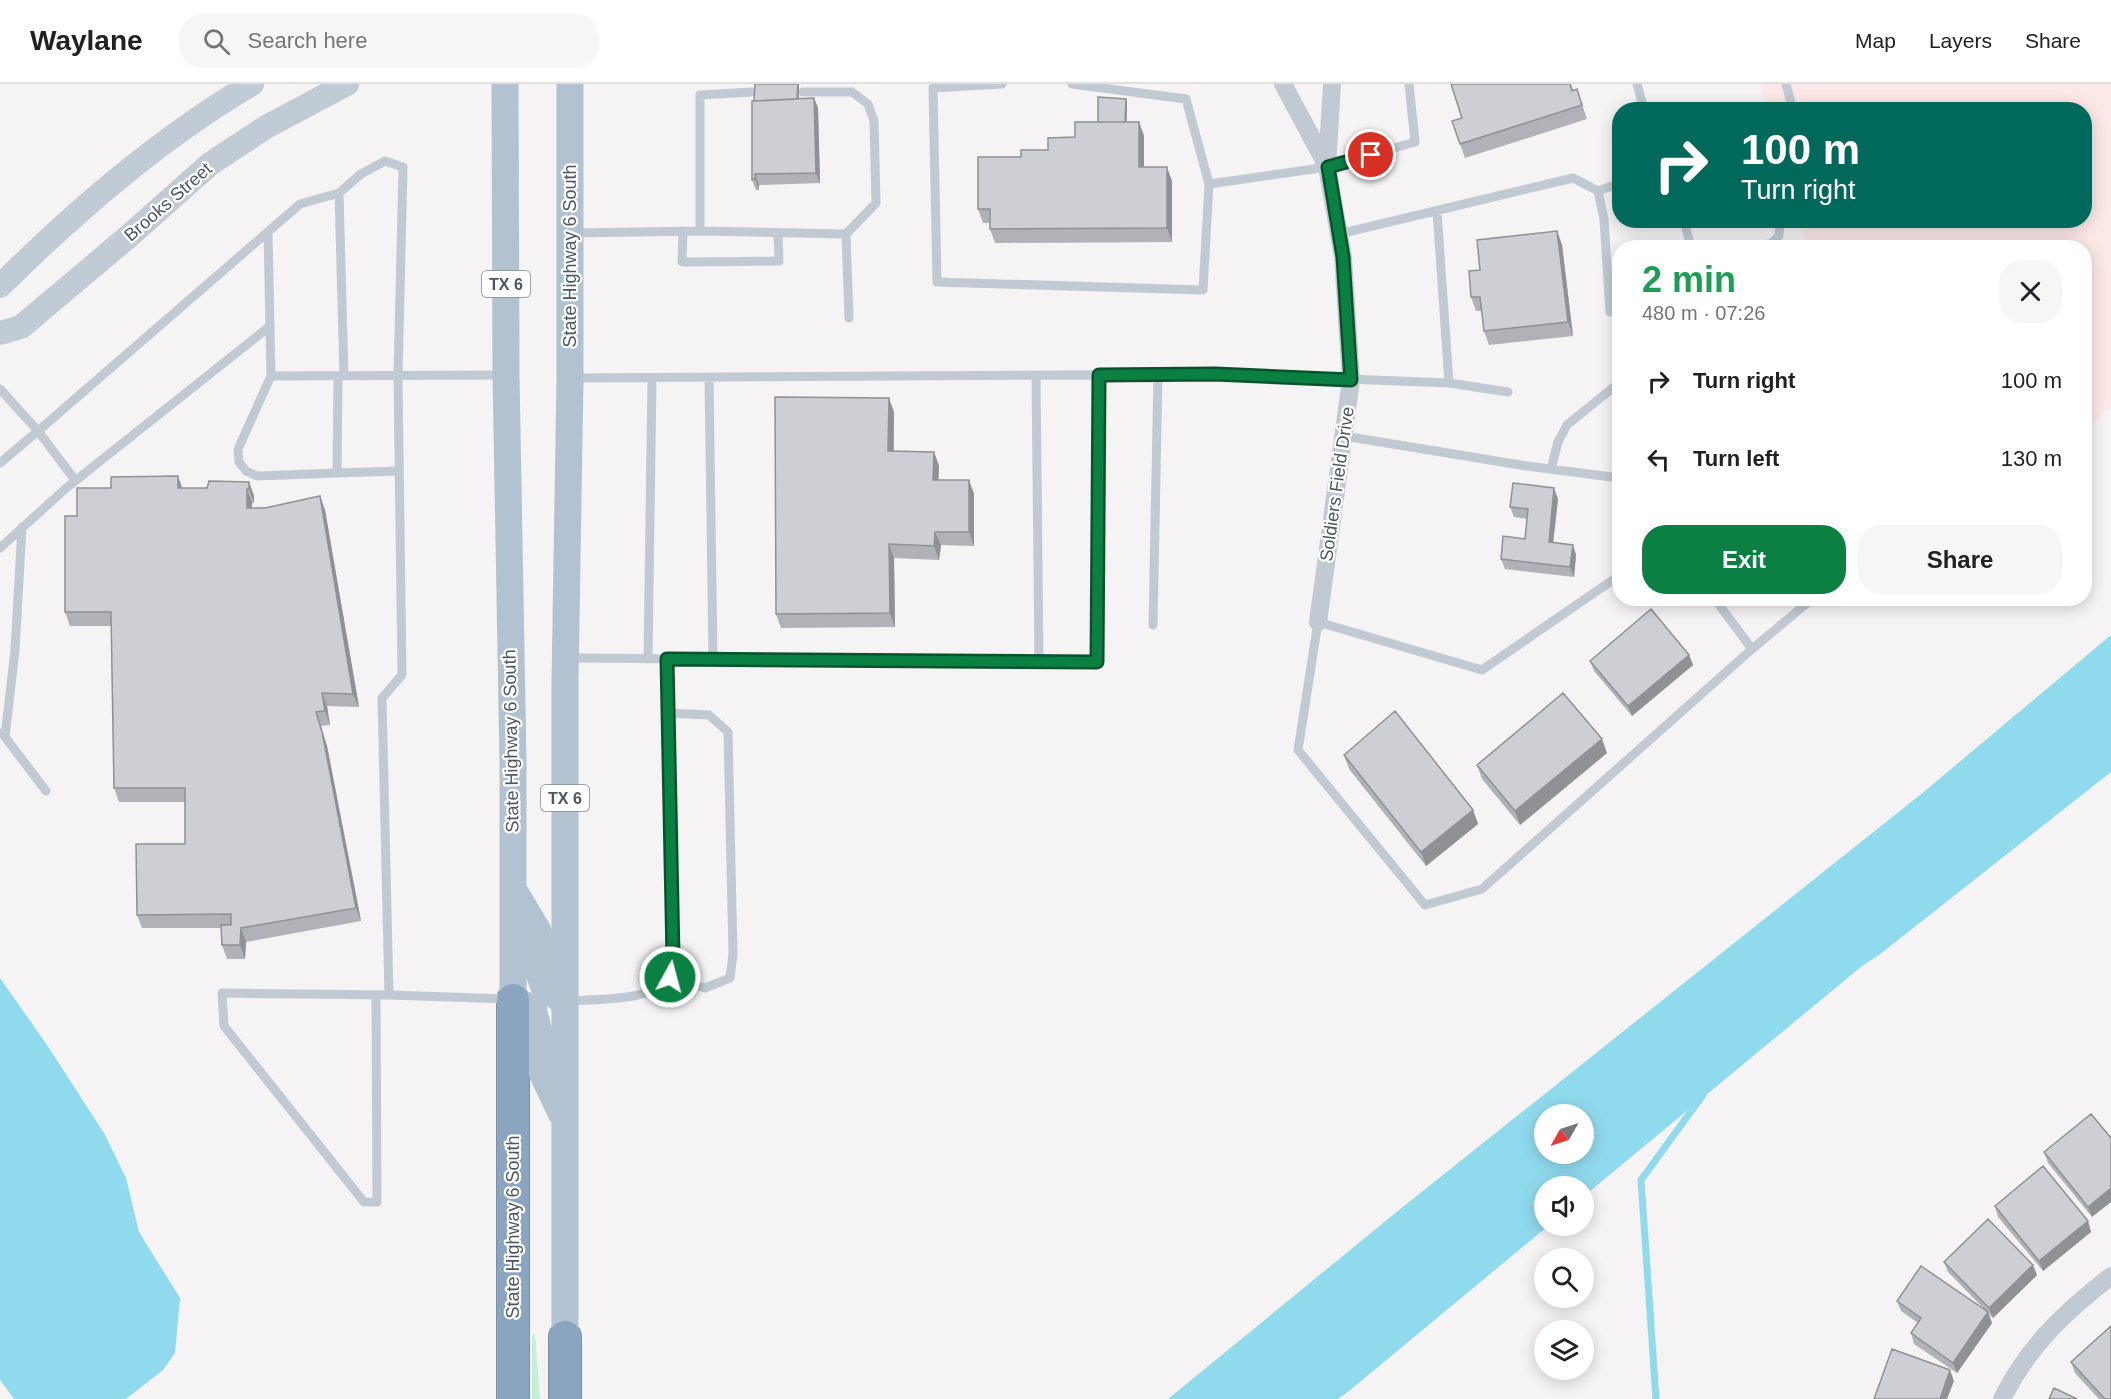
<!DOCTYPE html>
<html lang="en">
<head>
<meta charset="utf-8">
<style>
  :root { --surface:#fff; --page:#f6f6f6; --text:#202124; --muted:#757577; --line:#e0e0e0; --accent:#0b8043 }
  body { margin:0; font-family:Arial,sans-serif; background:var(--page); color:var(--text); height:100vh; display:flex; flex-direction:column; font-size:22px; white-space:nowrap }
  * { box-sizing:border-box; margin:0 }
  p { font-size:20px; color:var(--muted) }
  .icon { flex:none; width:33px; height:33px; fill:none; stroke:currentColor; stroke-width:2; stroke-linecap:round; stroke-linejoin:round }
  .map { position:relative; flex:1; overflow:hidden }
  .details { position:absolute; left:1612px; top:156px; width:480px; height:366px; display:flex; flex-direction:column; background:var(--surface); border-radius:24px; box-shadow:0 3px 15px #0003 }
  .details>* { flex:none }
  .hud { position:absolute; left:1612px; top:18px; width:480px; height:126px; border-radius:24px; box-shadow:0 3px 15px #0003; background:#00695c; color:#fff; overflow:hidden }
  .needle { width:39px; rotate:231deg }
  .fabs { position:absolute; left:1534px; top:1020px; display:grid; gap:12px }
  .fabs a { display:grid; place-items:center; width:60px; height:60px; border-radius:50%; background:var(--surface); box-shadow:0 3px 15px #0003; font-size:30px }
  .pin { position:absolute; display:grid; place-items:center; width:51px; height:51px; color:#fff; margin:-26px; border:3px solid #fff; border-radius:50%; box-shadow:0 2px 6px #0007 }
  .me { position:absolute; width:66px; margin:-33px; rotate:7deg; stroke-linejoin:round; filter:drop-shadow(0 0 4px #0008) }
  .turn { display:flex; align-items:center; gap:21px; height:126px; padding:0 30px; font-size:27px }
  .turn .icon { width:78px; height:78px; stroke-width:2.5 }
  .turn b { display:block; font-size:42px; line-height:51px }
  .round { display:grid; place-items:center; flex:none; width:63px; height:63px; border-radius:24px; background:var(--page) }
  .head { display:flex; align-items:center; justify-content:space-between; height:102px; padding:0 30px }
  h1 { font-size:36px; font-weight:600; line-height:45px; color:#1e9e55 }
  .action { display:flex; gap:12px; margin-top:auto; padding:12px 30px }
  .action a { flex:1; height:69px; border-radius:24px; background:var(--accent); color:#fff; font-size:24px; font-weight:600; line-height:69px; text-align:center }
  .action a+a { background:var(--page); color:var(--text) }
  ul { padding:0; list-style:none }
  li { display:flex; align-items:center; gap:18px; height:78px; padding:0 30px }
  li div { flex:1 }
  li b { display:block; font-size:22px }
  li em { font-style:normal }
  header { display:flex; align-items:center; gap:36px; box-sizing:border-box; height:84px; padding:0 30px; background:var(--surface); border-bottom:2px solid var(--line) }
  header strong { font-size:28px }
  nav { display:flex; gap:33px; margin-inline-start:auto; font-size:21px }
  .search { width:420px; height:54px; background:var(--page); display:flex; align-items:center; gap:15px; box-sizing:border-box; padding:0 21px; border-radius:24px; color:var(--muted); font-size:22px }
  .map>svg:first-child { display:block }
  .medical { fill:#fce8e6 }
  .green { fill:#c3f1d5 }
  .water { fill:#90daee; fill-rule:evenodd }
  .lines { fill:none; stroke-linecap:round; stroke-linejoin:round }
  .stream { stroke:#90daee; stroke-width:7 }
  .highway-casing { stroke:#7690ad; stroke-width:34 }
  .lane { stroke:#c1cad2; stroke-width:9 }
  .street { stroke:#c1cad2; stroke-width:18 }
  .secondary { stroke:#c1cbd6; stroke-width:24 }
  .primary { stroke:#b3c2d1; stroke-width:27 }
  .highway { stroke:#8ba5c1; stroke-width:32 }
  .wall { fill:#b0b2b7 }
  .shaded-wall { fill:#909195 }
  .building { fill:#cdcfd5; stroke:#909195; stroke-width:1.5 }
  .route-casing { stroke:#07532c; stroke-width:15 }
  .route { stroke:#0b8043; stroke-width:10 }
  .labels { text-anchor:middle; stroke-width:4.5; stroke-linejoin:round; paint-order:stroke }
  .shield { fill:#fff; stroke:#808990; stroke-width:1.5 }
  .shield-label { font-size:16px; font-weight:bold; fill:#4a5661 }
  .street-label { font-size:18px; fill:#4a5661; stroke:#fff }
</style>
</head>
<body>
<header>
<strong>Waylane</strong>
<div class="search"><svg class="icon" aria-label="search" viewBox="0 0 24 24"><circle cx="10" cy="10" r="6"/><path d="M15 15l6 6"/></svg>Search here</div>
<nav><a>Map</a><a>Layers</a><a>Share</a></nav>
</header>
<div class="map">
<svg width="2111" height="1315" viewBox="0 0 2111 1315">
  <rect width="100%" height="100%" fill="#f5f3f3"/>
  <!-- medical -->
  <path class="medical" d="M 1760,0 L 2111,0 L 2111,322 L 2085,346 L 2085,164 L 1808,163 L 1800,137 L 2085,136 L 2085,26 L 1767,25 Z"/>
  <!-- green -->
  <path class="green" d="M 532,1250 L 535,1250 L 540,1315 L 532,1315 Z"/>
  <!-- water -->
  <path class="water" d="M 2111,551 L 2111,688 L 1879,871 L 1862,882 L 1584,1112 L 1584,1102 L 1545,1102 L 1545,1142 L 1548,1142 L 1349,1307 L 1338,1315 L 1168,1315 L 1399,1126 L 1920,711 ZM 1545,1030 L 1584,1030 L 1584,1070 L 1545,1070 Z
    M 0,894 L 47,961 L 104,1049 L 126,1094 L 139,1148 L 180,1214 L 175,1269 L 163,1286 L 126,1315 L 14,1315 L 0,1296 Z"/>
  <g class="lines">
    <!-- stream -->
    <path class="stream" d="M 1656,1315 L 1641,1096 L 1703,1011"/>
    <!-- highway casing -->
    <g class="highway-casing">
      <path id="highway" d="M 513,916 L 513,1315
        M 565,1253 L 565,1315"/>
    </g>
    <!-- lane -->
    <path class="lane" d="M 1002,0 L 933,4 L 937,198 L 1203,206 L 1209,100
      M 1072,0 L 1186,15 L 1209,100 L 1327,83 L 1415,58 L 1409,0
      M 1637,0 L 1644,26
      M 1786,0 L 1793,26
      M 1598,107 L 1604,135 L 1610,228
      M 339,109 L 361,90 L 385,77 L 403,83 L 398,293 L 402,591 L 382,614 L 389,911
      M 1684,136 L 1691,164
      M 683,147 L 682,178 L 779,177 L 778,150
      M 700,147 L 700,11 L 752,8
      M 268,148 L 271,292 L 238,365 L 239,378 L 246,387 L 257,392 L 337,389
      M 573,149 L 700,147 L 846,150 L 876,119 L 874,37 L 868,20 L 852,8 L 803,8
      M 846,150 L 849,234
      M 1339,150 L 1573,94 L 1598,107 L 1620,99
      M 1754,164 L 1772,159 L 1779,152 L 1780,136
      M 1036,291 L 1039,578
      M 271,292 L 503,291
      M 338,292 L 337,389 L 399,387
      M 572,294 L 1215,290 L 1449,299 L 1437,127
      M 709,294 L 713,575
      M 1449,299 L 1508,308
      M 0,305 L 38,347 L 0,379
      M 1344,352 L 1527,382 L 1619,394 L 1620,396
      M 1551,385 L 1558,358 L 1567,341 L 1620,298
      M 75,396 L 38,347 L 300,120 L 339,109 L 344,292
      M 0,464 L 65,405 L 270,242
      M 1620,491 L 1482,586 L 1318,538 L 1298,666 L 1425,821 L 1482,805 L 1752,565 L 1813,514
      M 1714,514 L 1752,565
      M 1153,541 L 1158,291
      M 568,574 L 1097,578 L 1099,291
      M 648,575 L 652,294
      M 668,629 L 709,631 L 728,648 L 733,870 L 730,894 L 705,904 L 670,893
      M 2,649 L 46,707
      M 5,653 L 15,566 L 22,443
      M 376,911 L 377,1118 L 364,1118 L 224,942 L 222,909 L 389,911 L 508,915
      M 567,917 C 591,915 659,918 670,892 C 672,886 672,879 673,873 L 667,575"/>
    <!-- street -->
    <path class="street" d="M 1283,0 L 1327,82
      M 1318,538 L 1351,296 L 1343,173 L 1327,83 L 1332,0
      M 2002,1315 C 2028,1262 2065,1228 2111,1192"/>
    <!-- secondary -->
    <path class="secondary" d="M 0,202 C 77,126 159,55 252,0
      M 0,249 L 21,243 L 129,152 L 210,80 L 266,43 L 347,0"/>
    <!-- primary -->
    <path class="primary" d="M 505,0 L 506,291 L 513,677 L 513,916 L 533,924 L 538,945 L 539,982 L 561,1029
      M 513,805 L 538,847 L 538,887 L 544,903 L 564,918
      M 565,1253 L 565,597 L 570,294 L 570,0"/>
    <!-- highway -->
    <use href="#highway" class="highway"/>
  </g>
  <!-- wall -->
  <path class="wall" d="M 1451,0 L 1571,0 L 1573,6 L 1577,5 L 1587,35 L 1465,74 L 1460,60 L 1462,34 Z
    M 814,14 L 818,24 L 820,99 L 759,101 L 759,106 L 756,106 L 752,96 L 799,15 Z
    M 1127,18 L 1127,38 L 1139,38 L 1144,52 L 1144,83 L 1172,97 L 1172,158 L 995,159 L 990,145 L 990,139 L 983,139 L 978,125 L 1021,73 L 1048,66 L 1075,53 Z
    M 1557,147 L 1562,161 L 1573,252 L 1489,261 L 1484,247 L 1482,227 L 1476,227 L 1471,213 L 1480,186 Z
    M 894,328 L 894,367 L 934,368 L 939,382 L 938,396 L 969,396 L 974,410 L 974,462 L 941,461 L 939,476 L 894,474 L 895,543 L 781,544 L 776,530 Z
    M 249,398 L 254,412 L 254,419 L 252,419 L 252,424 L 325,426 L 359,623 L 327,622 L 330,641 L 321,642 L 327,662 L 361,837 L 246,858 L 245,875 L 227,875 L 222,861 L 221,844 L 142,844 L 137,831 L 185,760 L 185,718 L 119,718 L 114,704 L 111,542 L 70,542 L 65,528 L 77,432 L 182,404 L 207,404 Z
    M 1558,415 L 1553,459 L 1573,461 L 1576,471 L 1574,493 L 1505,485 L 1501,475 L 1525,455 L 1527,435 L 1514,433 L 1510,423 Z
    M 1689,571 L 1693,581 L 1632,632 L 1594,587 L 1590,577 Z
    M 1607,669 L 1520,741 L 1482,695 L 1477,681 Z
    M 1344,671 L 1473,726 L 1478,740 L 1426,782 L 1349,685 Z
    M 2091,1030 L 2092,1133 L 2048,1079 L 2044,1068 Z
    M 1995,1122 L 2088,1137 L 2091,1148 L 2043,1187 L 1998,1133 Z
    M 1944,1178 L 2037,1191 L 1993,1234 L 1988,1229 L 1992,1239 L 1957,1289 L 1914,1260 L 1911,1249 L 1918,1239 L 1901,1227 L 1897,1217 L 1986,1227 L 1948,1188 Z
    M 2071,1278 L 2111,1315 L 2099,1315 L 2075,1289 Z"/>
  <!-- shaded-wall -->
  <path class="shaded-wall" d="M 798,0 L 799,0 L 799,25 L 797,22 Z
    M 814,14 L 818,24 L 820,99 L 816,89 Z
    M 1126,15 L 1127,18 L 1126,52 L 1125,49 Z
    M 1139,38 L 1144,52 L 1144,97 L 1139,83 Z
    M 1167,83 L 1172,97 L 1172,158 L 1167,144 Z
    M 755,90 L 759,101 L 759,106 L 755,95 Z
    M 1557,147 L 1562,161 L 1573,252 L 1568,238 Z
    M 889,314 L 894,328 L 893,381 L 888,367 Z
    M 934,368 L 939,382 L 938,409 L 933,396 Z
    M 178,392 L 183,406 L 178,404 Z
    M 969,396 L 974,410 L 974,462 L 969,448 Z
    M 249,398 L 254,412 L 254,419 L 249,405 Z
    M 1554,404 L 1558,415 L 1552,469 L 1549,458 Z
    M 247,405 L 252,419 L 252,438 L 247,424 Z
    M 320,412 L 325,426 L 359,623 L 353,610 Z
    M 935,448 L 941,461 L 939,476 L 934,462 Z
    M 889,460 L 894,474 L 895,543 L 890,529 Z
    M 1573,461 L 1576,471 L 1574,493 L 1570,483 Z
    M 1689,571 L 1693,581 L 1632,632 L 1628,622 Z
    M 322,609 L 327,622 L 330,641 L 325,627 Z
    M 316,628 L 327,662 L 361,837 L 356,824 Z
    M 1602,655 L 1607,669 L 1520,741 L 1515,727 Z
    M 1473,726 L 1478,740 L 1426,782 L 1421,768 Z
    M 241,844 L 246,858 L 245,875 L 240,861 Z
    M 2111,1104 L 2111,1118 L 2092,1133 L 2088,1123 Z
    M 2088,1137 L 2091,1148 L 2043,1187 L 2039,1177 Z
    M 2033,1181 L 2037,1191 L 1993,1234 L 1989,1224 Z
    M 1988,1228 L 1992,1239 L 1957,1289 L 1953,1279 Z
    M 1950,1286 L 1954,1297 L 1947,1315 L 1940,1315 Z"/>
  <!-- building -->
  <path class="building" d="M 755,0 L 798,0 L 797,15 L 754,17 Z
    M 1451,0 L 1570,0 L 1572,7 L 1577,5 L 1582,21 L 1460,60 L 1452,37 L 1462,34 Z
    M 1098,13 L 1126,15 L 1125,38 L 1098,38 Z
    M 814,14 L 816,89 L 755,90 L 755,95 L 752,96 L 752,17 Z
    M 1075,38 L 1139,38 L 1139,83 L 1167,83 L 1167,144 L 990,145 L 990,125 L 978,125 L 978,73 L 1021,73 L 1021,66 L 1048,66 L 1048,54 L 1075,53 Z
    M 1557,147 L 1568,238 L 1484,247 L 1480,213 L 1471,213 L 1469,187 L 1480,186 L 1477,156 Z
    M 775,313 L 889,314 L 888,367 L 934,368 L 933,396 L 969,396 L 969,448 L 935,448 L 934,462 L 889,460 L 890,529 L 776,530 Z
    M 178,392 L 178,404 L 207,404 L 209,397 L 249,398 L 249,405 L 247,405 L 247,424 L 265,424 L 320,412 L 353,610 L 322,609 L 325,627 L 316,628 L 322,648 L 356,824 L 241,844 L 240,861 L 222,861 L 221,841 L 231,841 L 231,830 L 137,831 L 136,760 L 185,760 L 185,704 L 114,704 L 111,528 L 65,528 L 65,432 L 77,432 L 77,404 L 111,404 L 111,393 Z
    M 1513,399 L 1554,404 L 1549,458 L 1573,461 L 1570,483 L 1501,475 L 1503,452 L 1525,455 L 1528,425 L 1510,423 Z
    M 1651,525 L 1689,571 L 1628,622 L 1590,577 Z
    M 1563,609 L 1602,655 L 1515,727 L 1477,681 Z
    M 1395,627 L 1473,726 L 1421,768 L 1344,671 Z
    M 2091,1030 L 2111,1054 L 2111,1104 L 2088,1123 L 2044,1068 Z
    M 2043,1082 L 2088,1137 L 2039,1177 L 1995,1122 Z
    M 1988,1135 L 2033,1181 L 1989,1224 L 1944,1178 Z
    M 1921,1182 L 1988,1228 L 1953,1279 L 1911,1249 L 1921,1234 L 1897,1217 Z
    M 2111,1242 L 2111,1315 L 2105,1315 L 2071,1278 Z
    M 1892,1265 L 1950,1286 L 1940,1315 L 1874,1315 Z
    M 2054,1304 L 2077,1315 L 2049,1315 Z"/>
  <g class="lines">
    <!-- route casing -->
    <g class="route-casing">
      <path id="route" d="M 670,893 L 673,873 L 667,575 L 1097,578 L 1099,291 L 1215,290 L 1351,296 L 1343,173 L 1328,83 L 1371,71"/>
    </g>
    <!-- route -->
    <use href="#route" class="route"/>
  </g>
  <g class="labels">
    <!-- shield labels -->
    <g class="shield">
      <rect x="482" y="187" width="48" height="26" rx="4.5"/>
      <rect x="541" y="701" width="48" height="26" rx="4.5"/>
    </g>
    <g class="shield-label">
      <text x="506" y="206">TX 6</text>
      <text x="565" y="720">TX 6</text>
    </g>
    <!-- street labels -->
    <g class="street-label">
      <text transform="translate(168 118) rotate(-41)" y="6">Brooks Street</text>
      <text transform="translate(570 172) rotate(-90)" y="6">State Highway 6 South</text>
      <text transform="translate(1337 400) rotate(-82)" y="6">Soldiers Field Drive</text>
      <text transform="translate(511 657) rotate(-91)" y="6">State Highway 6 South</text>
      <text transform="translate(513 1143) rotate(-90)" y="6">State Highway 6 South</text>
    </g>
  </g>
</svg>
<div class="fabs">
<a><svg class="needle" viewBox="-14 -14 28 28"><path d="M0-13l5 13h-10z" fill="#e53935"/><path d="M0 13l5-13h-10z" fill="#757577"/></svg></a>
<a><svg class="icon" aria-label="sound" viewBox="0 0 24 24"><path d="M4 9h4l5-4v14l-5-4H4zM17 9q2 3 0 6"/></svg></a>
<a><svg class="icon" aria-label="search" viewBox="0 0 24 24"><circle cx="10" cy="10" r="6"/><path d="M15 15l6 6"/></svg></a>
<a><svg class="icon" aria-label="layers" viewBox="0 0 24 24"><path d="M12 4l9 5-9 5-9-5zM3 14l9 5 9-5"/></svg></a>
</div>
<div class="pin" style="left:1371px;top:71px;background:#d93025"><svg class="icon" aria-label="arrive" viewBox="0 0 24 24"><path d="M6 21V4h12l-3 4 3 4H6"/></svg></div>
<svg class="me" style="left:670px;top:893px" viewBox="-20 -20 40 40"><circle r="17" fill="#0b8043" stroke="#fff" stroke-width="3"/><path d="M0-11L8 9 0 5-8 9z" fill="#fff"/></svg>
<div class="hud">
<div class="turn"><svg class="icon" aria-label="right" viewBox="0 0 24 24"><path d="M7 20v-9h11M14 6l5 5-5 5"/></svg><div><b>100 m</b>Turn right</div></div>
</div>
<section class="details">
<div class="head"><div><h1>2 min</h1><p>480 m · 07:26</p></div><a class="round"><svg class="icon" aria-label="close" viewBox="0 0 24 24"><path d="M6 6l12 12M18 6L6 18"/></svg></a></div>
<ul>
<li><svg class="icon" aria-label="right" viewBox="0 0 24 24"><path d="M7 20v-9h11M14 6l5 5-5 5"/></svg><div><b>Turn right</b></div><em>100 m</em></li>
<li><svg class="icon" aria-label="left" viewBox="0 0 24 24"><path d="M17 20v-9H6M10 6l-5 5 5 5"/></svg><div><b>Turn left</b></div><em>130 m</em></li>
</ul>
<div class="action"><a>Exit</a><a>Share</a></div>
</section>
</div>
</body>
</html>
